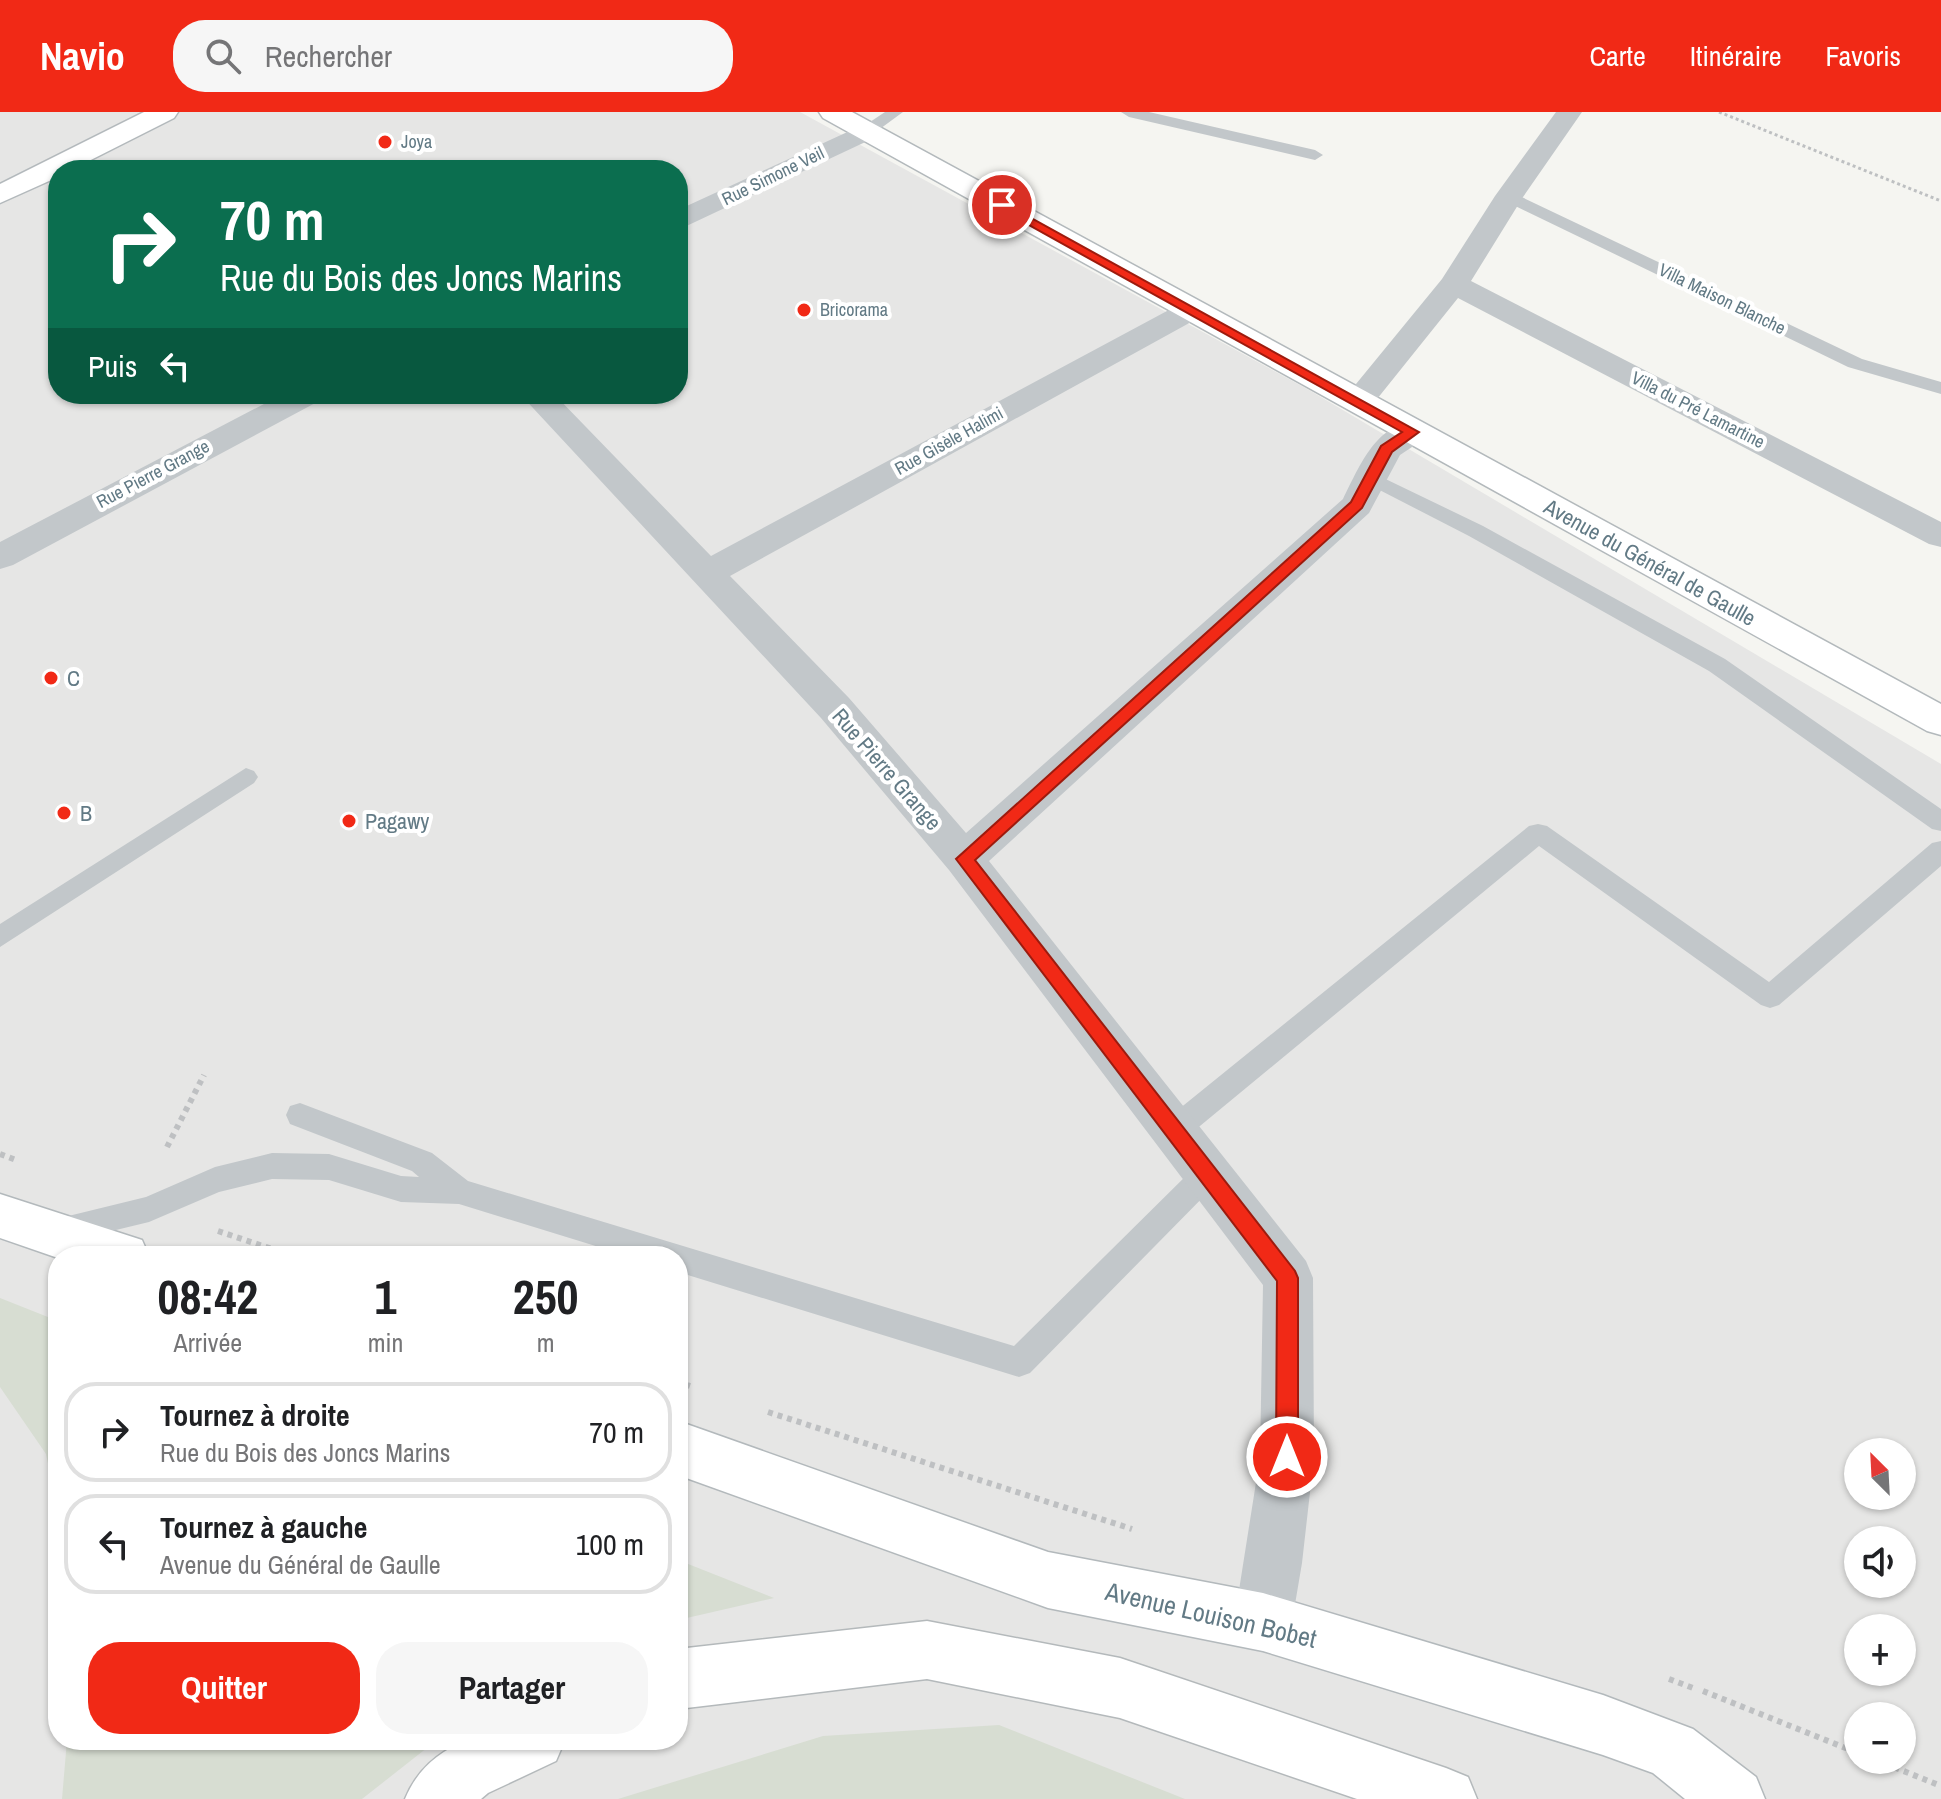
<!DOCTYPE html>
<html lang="fr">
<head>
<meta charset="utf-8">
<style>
  :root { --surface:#fff; --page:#f6f6f6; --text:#202124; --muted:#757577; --line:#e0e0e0; --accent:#f12916 }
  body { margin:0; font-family:"Archivo Narrow",sans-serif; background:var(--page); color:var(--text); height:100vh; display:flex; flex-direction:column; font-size:30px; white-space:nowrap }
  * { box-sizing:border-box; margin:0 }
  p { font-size:26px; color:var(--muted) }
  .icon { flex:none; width:44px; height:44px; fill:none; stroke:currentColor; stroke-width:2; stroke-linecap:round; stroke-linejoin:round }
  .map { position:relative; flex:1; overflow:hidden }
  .drawer { position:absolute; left:48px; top:1134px; width:640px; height:504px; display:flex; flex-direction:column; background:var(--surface); border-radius:32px; box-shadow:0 2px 6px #0004 }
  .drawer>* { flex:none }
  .guide { position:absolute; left:48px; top:48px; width:640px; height:244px; border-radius:32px; box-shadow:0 2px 6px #0004; background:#0b6e4f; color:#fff; overflow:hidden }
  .needle { width:52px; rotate:336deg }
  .tools { position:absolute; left:1844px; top:1326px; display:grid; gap:16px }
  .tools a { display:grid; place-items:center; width:72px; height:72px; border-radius:50%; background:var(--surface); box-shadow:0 2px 6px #0004; font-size:40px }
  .pin { position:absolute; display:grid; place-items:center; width:68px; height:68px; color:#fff; margin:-34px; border:4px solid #fff; border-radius:50%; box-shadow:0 2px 8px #0007 }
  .me { position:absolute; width:88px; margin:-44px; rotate:0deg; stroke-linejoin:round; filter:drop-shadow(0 0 6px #0008) }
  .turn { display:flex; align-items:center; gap:28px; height:168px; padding:0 40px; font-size:36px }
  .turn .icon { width:104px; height:104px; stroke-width:2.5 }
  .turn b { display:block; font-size:56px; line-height:68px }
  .then { display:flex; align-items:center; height:76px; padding:0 40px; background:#0003; gap:16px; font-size:30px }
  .eta { display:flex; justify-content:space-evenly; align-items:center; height:136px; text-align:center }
  .eta b { font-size:48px; font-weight:700; line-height:56px }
  .action { display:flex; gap:16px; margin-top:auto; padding:16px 40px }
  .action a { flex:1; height:92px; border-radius:32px; background:var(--accent); color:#fff; font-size:32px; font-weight:700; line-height:92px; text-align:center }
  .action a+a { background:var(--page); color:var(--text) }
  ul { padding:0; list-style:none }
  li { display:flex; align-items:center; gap:24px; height:100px; margin:0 16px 12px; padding:0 24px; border:4px solid var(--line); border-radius:32px }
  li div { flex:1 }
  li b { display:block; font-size:30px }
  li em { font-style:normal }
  header { display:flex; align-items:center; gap:48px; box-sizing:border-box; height:112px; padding:0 40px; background:var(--accent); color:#fff }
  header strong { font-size:38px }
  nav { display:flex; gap:44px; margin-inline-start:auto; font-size:28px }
  .search { width:560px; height:72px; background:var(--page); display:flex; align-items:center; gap:20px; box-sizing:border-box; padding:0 28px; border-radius:32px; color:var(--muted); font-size:30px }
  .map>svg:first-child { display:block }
  .built { fill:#e6e6e5; fill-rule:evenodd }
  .green { fill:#d7ddd2 }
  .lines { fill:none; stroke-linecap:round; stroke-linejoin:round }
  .primary-casing { stroke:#b3b9bc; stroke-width:3 }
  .motorway-casing { stroke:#b4b9bb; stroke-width:3 }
  .path-far1 { stroke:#bec0c2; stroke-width:3; stroke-dasharray:3 3; stroke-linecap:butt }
  .path { stroke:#bec0c2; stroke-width:6; stroke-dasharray:5 5; stroke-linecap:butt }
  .service { fill:#c2c7ca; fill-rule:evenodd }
  .minor { fill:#c2c7ca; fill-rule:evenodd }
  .primary { fill:#fff; fill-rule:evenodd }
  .motorway { fill:#fff; fill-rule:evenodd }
  .route { fill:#f12916; stroke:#9d1b0e; stroke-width:2 }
  .poi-dot { fill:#f12916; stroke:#fff; stroke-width:3 }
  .labels { text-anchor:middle; stroke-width:8; stroke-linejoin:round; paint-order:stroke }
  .far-poi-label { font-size:18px; fill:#627a85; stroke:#fff; text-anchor:start }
  .far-street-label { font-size:18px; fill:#627a85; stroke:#fff }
  .street-label { font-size:22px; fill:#627a85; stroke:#fff }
  .poi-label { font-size:22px; fill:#627a85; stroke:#fff; text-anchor:start }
  .near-street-label { font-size:26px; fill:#627a85; stroke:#fff }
</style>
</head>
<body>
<header>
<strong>Navio</strong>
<div class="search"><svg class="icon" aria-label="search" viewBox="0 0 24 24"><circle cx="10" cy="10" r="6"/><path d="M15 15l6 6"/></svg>Rechercher</div>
<nav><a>Carte</a><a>Itinéraire</a><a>Favoris</a></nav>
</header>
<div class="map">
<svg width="1941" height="1687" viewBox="0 0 1941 1687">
  <rect width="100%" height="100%" fill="#f5f5f1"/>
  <!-- built -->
  <path class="built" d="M 0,0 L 800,0 L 1309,278 L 1941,652 L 1941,1687 L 0,1687 ZM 58,58 L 678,58 L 678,282 L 58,282 ZM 58,1144 L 678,1144 L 678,1628 L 58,1628 ZM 1858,1340 L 1902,1340 L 1902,1384 L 1858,1384 ZM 1858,1428 L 1902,1428 L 1902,1472 L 1858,1472 ZM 1858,1516 L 1902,1516 L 1902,1560 L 1858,1560 ZM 1858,1604 L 1902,1604 L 1902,1648 L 1858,1648 Z"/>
  <!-- green -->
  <path class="green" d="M 0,1186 L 58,1209 L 58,1399 L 46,1342 L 0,1275 Z
    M 678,1448 L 774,1486 L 678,1508 Z
    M 999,1613 L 1185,1687 L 618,1687 L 823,1624 Z
    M 67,1628 L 437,1628 L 362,1687 L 62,1687 Z"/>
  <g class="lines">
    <!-- primary casing -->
    <g class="primary-casing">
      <path id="primary" d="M 144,0 L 178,0 L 174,6 L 71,58 L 58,58 L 58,65 L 0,91 L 0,72 Z
        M 819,0 L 852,0 L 1941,592 L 1941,623 L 1927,619 L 823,6 Z
        M 0,1082 L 142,1128 L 149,1144 L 58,1146 L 0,1126 Z
        M 678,1309 L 1048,1440 L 1263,1481 L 1603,1583 L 1693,1617 L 1756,1665 L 1765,1687 L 1685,1687 L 1653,1661 L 1603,1643 L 1263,1539 L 1048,1496 L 678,1363 Z"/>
    </g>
    <!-- motorway casing -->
    <g class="motorway-casing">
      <path id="motorway" d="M 927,1509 L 1120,1546 L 1446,1656 L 1468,1665 L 1477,1687 L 1357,1687 L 1120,1606 L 927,1567 L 678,1597 L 678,1537 Z
        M 466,1628 L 565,1628 L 556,1649 L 488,1681 L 481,1687 L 405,1687 C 417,1658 437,1641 466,1628 Z"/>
    </g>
    <!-- path-far1 -->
    <path class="path-far1" d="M 1719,0 L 1941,89"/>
    <!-- path -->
    <path class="path" d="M 167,1035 L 204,963
      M 0,1042 L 16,1048
      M 218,1119 L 293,1144
      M 678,1270 L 690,1274
      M 768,1300 L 1132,1417
      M 1669,1567 L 1693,1576
      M 1703,1579 L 1858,1641
      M 1876,1648 L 1941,1674"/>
    <!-- service -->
    <path class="service" d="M 885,0 L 903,0 L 873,22 L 861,22 L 861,16 Z
      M 1121,0 L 1149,0 L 1315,38 L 1323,43 L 1315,48 L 1129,5 Z
      M 1509,79 L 1862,247 L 1941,270 L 1941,282 L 1848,255 L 1503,88 L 1501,84 L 1503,80 Z
      M 1371,360 L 1483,414 L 1725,547 L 1941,697 L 1941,719 L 1932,717 L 1709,559 L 1469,424 L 1364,370 L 1361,366 Z
      M 246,656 L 254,659 L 258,665 L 254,671 L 0,835 L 0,812 Z
      M 1538,712 L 1547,714 L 1769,870 L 1932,731 L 1941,729 L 1941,754 L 1779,893 L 1770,896 L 1761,893 L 1539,734 L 1183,1028 L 1173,1031 L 1163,1028 L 1159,1019 L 1163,1010 L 1529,714 Z
      M 300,991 L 432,1041 L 468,1069 L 1014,1234 L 1197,1053 L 1207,1049 L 1217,1053 L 1221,1062 L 1217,1071 L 1030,1261 L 1019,1265 L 678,1160 L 678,1144 L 628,1144 L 459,1092 L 401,1090 L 329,1068 L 272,1067 L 219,1080 L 149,1110 L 58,1132 L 48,1129 L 43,1119 L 48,1109 L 146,1085 L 215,1055 L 272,1041 L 329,1042 L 401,1064 L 419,1065 L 412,1059 L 290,1012 L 286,1003 L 290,994 Z"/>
    <!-- minor -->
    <path class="minor" d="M 1556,0 L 1582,0 L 1523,85 L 1471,169 L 1941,410 L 1941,435 L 1929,432 L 1458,186 L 1369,297 L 1358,300 L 1347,297 L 1342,290 L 1347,283 L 1442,167 L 1495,84 Z
      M 867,11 L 876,13 L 880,19 L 876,25 L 678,118 L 678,98 Z
      M 1191,189 L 1202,192 L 1206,198 L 1202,204 L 730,464 L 849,586 L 966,721 L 1343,387 C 1359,356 1379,302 1424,313 L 1429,320 L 1424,327 L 1400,343 L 1369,401 L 989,749 L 1306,1149 L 1313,1166 L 1314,1345 L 1302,1451 L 1292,1510 L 1283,1530 L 1263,1539 L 1243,1530 L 1234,1510 L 1260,1345 L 1263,1173 L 949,758 L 821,606 L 520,282 L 554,282 L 711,444 L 1180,192 Z
      M 283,282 L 324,282 L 319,289 L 13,453 L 0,457 L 0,430 Z"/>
    <!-- primary -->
    <use href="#primary" class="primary"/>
    <!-- motorway -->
    <use href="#motorway" class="motorway"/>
  </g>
  <!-- route -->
  <path class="route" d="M 1002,90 L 1419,320 L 1392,340 L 1362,396 L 975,748 L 1295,1159 L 1298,1166 L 1298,1345 L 1295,1353 L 1287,1357 L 1279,1353 L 1276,1345 L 1277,1169 L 956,747 L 1351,390 L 1381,334 L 1402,320 L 998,96 L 996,93 Z"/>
  <!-- markers -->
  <g class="poi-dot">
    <circle cx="385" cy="30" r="8"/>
    <circle cx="804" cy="198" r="8"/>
    <circle cx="51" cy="566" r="8"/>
    <circle cx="64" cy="701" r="8"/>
    <circle cx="349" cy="709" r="8"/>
  </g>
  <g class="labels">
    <!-- far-poi labels -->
    <g class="far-poi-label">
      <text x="401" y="36">Joya</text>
      <text x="820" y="204">Bricorama</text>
    </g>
    <!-- far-street labels -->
    <g class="far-street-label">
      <text transform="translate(773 64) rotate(-26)" y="6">Rue Simone Veil</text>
      <text transform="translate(1722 187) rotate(26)" y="6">Villa Maison Blanche</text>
      <text transform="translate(1698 298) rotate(27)" y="6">Villa du Pré Lamartine</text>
      <text transform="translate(949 329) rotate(-29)" y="6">Rue Gisèle Halimi</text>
      <text transform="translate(153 362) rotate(-28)" y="6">Rue Pierre Grange</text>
    </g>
    <!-- street labels -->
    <g class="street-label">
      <text transform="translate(1650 450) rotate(29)" y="8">Avenue du Général de Gaulle</text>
      <text transform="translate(887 657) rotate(49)" y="8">Rue Pierre Grange</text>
    </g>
    <!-- poi labels -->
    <g class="poi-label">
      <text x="67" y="574">C</text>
      <text x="80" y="709">B</text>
      <text x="365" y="717">Pagawy</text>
    </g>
    <!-- near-street labels -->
    <g class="near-street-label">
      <text transform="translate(1211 1503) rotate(13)" y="9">Avenue Louison Bobet</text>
    </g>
  </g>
</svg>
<div class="tools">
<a><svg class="needle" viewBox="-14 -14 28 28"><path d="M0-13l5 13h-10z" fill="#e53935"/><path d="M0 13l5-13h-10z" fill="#757577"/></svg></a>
<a><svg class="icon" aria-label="sound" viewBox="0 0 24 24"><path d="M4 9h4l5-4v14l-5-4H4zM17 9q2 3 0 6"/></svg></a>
<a>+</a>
<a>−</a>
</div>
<div class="pin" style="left:1002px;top:93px;background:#d93025"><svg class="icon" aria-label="arrive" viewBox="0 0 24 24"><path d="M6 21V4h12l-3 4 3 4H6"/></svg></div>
<svg class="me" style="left:1287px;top:1345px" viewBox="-20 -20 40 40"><circle r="17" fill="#f12916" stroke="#fff" stroke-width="3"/><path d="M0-11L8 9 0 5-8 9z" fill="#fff"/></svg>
<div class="guide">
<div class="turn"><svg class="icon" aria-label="right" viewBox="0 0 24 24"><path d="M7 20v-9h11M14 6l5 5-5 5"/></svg><div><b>70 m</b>Rue du Bois des Joncs Marins</div></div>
<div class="then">Puis<svg class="icon" aria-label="left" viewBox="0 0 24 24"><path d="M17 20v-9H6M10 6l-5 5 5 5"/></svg></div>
</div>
<section class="drawer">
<div class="eta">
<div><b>08:42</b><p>Arrivée</p></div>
<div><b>1</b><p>min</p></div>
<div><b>250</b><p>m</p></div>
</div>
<ul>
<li><svg class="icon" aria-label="right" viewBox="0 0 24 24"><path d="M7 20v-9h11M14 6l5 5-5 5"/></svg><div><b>Tournez à droite</b><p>Rue du Bois des Joncs Marins</p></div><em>70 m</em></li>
<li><svg class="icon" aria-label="left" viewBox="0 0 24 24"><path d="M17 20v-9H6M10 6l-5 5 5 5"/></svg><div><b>Tournez à gauche</b><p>Avenue du Général de Gaulle</p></div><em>100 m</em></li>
</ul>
<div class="action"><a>Quitter</a><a>Partager</a></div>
</section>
</div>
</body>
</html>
